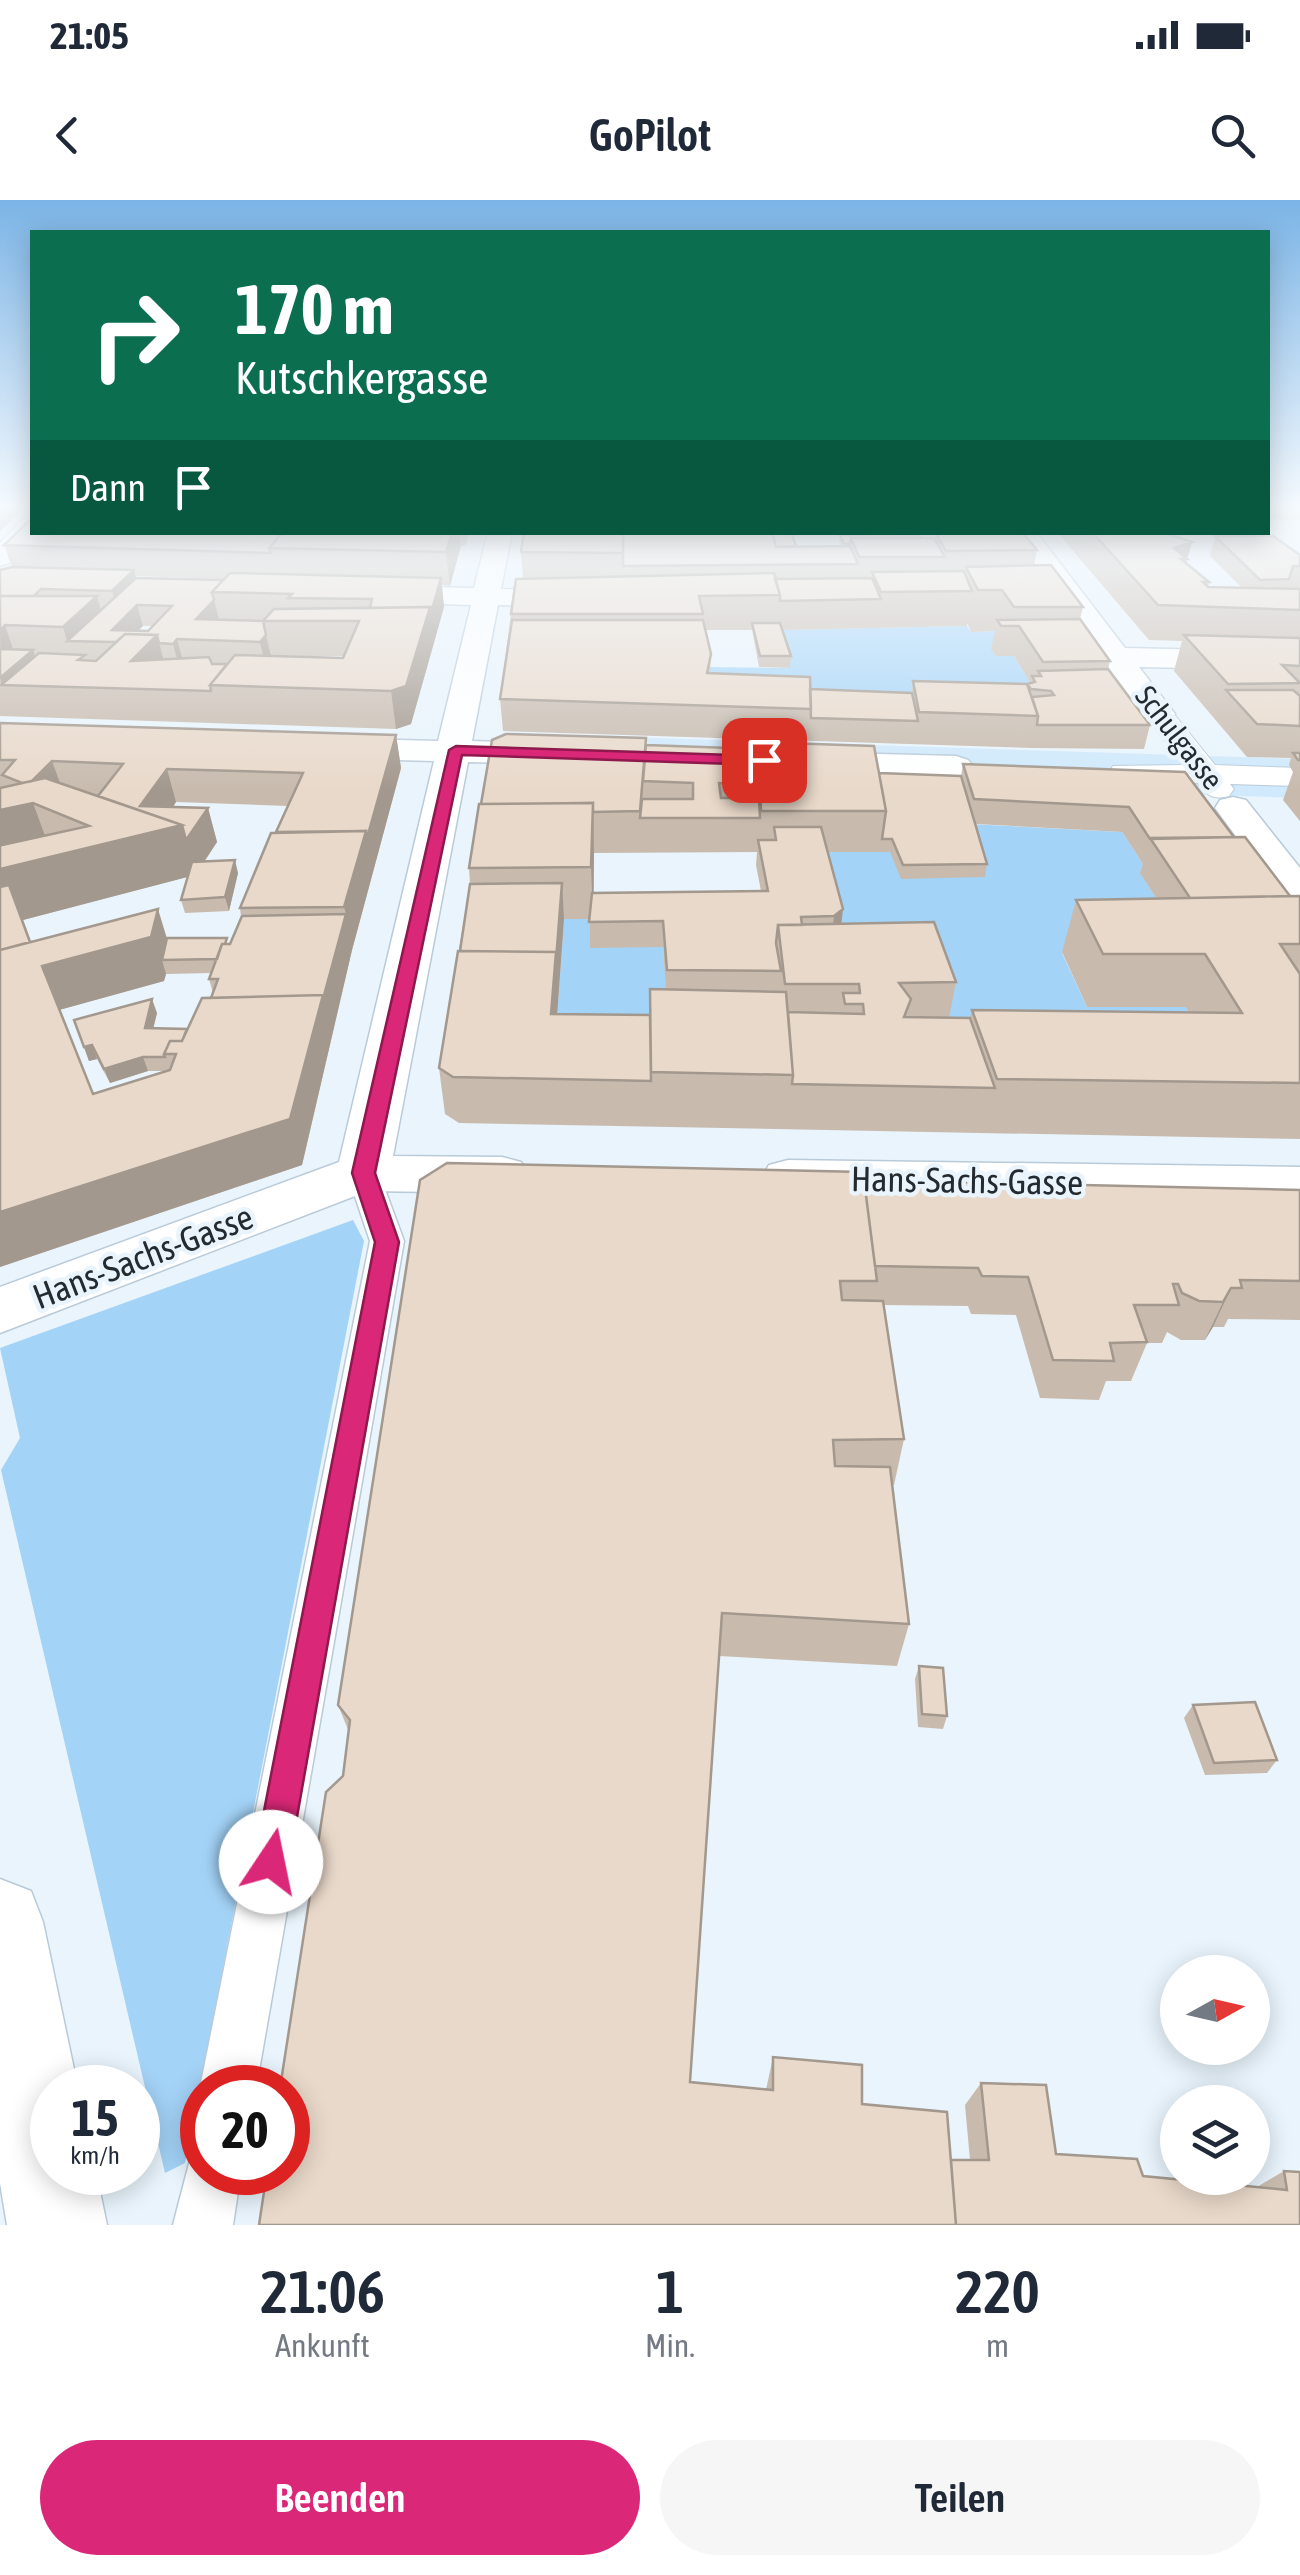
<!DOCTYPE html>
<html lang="de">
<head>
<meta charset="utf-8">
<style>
  :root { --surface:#fff; --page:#f6f6f7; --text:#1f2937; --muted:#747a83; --accent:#db2777 }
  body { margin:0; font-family:"Asap Condensed",sans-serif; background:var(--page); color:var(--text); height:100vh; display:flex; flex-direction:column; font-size:38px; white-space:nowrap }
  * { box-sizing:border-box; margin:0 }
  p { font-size:32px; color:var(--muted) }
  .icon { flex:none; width:55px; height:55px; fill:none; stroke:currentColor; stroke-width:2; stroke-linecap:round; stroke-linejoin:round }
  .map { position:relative; height:2025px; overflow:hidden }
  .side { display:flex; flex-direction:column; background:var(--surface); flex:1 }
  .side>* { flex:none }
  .top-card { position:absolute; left:30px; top:30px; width:1240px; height:305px; border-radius:0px; box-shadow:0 5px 25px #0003; background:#0b6e4f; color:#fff; overflow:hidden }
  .needle { width:65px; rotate:82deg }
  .controls { position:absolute; left:1160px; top:1755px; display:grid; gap:20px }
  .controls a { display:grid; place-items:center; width:110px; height:110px; border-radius:50%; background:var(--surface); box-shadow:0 5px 25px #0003; font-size:50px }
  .speed { position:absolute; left:30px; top:1865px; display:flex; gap:20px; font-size:50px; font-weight:700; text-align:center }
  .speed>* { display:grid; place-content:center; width:130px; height:130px; border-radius:50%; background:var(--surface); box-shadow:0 5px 25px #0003; line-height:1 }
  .speed small { font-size:25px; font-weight:400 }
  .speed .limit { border:15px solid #d22; background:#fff; color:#111 }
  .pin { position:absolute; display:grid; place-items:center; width:85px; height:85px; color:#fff; margin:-42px; border-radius:20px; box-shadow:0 5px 15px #0006 }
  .me { position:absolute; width:110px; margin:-55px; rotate:11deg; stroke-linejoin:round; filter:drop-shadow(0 0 8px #0008) }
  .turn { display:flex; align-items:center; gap:35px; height:210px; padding:0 40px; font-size:45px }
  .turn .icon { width:130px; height:130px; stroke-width:2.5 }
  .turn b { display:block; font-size:70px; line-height:85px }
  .then { display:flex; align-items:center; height:95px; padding:0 40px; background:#0003; gap:20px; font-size:38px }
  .eta { display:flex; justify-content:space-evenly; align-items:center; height:170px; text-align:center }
  .eta b { font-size:60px; font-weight:600; line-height:70px }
  .action { display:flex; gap:20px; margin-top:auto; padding:20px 40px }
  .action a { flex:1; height:115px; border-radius:60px; background:var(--accent); color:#fff; font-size:40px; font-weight:600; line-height:115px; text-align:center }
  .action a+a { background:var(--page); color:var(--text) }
  .status { display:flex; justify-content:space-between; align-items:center; height:70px; padding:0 50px; background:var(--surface); direction:ltr }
  .status svg { height:28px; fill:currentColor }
  header { display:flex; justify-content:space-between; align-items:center; height:130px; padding:0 40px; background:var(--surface); font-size:45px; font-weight:600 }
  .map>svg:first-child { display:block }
  .built { fill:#d0e9fc }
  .green { fill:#a3d3f7 }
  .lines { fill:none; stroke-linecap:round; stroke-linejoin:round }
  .service-casing { stroke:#b9cad8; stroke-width:3 }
  .pedestrian-casing { stroke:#b9cad8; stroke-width:2 }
  .minor-casing { stroke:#b9cad8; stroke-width:3 }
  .service { fill:#fff; fill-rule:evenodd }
  .pedestrian { fill:#fff; fill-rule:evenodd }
  .minor { fill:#fff; fill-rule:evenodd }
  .wall { fill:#c8bbae; fill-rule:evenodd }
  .shaded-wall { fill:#a3988d }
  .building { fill:#e9d9ca; stroke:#a3988d; stroke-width:2.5; fill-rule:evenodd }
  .route { fill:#db2777; stroke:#8e194d; stroke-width:2.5 }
  .labels { text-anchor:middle; stroke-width:9; stroke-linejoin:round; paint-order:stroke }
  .far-street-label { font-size:30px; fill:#242b30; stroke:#e9f4fc }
  .street-label { font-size:35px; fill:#242b30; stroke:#e9f4fc }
</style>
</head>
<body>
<div class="status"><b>21:05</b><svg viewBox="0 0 49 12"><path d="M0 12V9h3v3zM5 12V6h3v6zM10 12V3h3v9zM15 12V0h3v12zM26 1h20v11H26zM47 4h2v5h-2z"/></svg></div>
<header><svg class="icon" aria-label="back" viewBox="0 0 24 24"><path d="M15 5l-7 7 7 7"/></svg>GoPilot<svg class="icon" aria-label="search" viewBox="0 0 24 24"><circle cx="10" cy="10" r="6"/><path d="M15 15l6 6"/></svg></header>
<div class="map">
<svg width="1300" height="2025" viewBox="0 0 1300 2025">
  <rect width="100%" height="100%" fill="#e9f4fc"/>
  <!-- built -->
  <path class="built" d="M 502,533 L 1300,559 L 1300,598 L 496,571 Z"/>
  <!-- green -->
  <path class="green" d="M 967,426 L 971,432 L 995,431 L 1006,449 L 992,451 L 995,455 L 1014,456 L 1037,493 L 706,505 L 706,467 L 789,468 L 778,430 Z
    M 969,624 L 1122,632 L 1149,673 L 1141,674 L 1188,749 L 1062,753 L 1087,807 L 1187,807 L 1221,867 L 961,864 L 831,742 L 819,652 L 890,652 Z
    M 564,719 L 593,719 L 663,747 L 667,797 L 778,798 L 554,859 Z
    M 353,1020 L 364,1041 L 185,1963 L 165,1973 L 1,1270 L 20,1238 L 0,1148 Z"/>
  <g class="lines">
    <!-- service casing -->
    <g class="service-casing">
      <path id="service" d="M 363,962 L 374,966 L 379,973 L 404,1041 L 256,1888 L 202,1888 L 202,1894 L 200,1888 L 370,1041 L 347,973 L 352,966 Z
        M 202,1947 L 202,1972 L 241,1972 L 233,2025 L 173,2025 L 192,1952 Z"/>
    </g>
    <!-- pedestrian casing -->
    <g class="pedestrian-casing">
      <path id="pedestrian" d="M 1159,506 L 1169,508 L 1215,565 L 1300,568 L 1300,586 L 1230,584 L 1234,589 L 1229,596 C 1213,600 1207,596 1198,583 L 1113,578 L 1109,572 L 1113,566 L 1183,565 L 1145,514 Z"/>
    </g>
    <!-- minor casing -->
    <g class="minor-casing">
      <path id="minor" d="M 32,317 L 32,332 L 37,332 L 9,363 L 0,366 L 0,343 L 23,319 Z
        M 488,332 L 512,332 L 501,389 L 587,391 L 601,399 L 587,407 L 498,405 L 472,541 L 562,544 L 574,547 L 579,554 L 574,561 L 562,564 L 468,562 L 393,956 L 502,957 L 521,962 L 529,975 L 521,988 L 502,993 L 368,991 L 0,1133 L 0,1087 L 339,962 L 434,561 L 323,558 L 311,555 L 306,548 L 311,541 L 323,538 L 438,541 L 471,405 L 368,402 L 354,394 L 368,386 L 474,388 Z
        M 1011,332 L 1036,332 L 1125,448 L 1300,452 L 1300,470 L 1139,467 L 1175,514 L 1171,521 L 1147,521 Z
        M 803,552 L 956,556 L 968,560 L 974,567 L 968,574 L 956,578 L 791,569 L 786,562 L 791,555 Z
        M 1233,597 L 1246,600 L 1300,668 L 1300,707 L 1286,704 L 1215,608 L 1220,600 Z
        M 788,960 L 1300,967 L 1300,1003 L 788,996 L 769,991 L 761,978 L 769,965 Z
        M 0,1679 L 31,1691 L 43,1722 L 78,1888 L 52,1888 L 52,1972 L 96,1972 L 107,2025 L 7,2025 L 0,1983 Z"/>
    </g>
    <!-- service -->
    <use href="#service" class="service"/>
    <!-- pedestrian -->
    <use href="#pedestrian" class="pedestrian"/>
    <!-- minor -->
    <use href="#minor" class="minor"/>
  </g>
  <!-- wall -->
  <path class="wall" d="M 29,308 L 32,308 L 32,332 L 469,332 L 466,345 L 461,346 L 450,386 L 442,385 L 444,407 L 411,524 L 396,529 L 0,516 L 0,370 L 12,367 L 4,345 L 32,318 ZM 136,376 L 224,379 L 223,380 L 136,378 ZM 143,426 L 152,426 L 148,431 L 138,430 ZM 286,456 L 344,456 L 343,458 Z
    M 1268,308 L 1300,308 L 1300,320 L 1268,319 Z
    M 524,332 L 791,332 L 796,346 L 839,346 L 840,335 L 866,335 L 865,332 L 1022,332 L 1037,350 L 1034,366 L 1083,407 L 1080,419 L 1110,461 L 1108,469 L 1150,525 L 1144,549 L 1032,548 L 503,531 L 500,499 L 511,414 L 523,378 L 521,352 ZM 919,333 L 935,333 L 934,338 L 921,338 ZM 967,423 L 971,432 L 995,431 L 991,450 L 996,456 L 1014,456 L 1030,482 L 1027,484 L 913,481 L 912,493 L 810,489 L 710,474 L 711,454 L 705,430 L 752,430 L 759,467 L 790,468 L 791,456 L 782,430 L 967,426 Z
    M 1057,332 L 1162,332 L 1192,342 L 1186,364 L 1209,382 L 1208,387 L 1241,387 L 1210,356 L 1215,336 L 1300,355 L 1300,621 L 1283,600 L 1293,572 L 1289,565 L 1291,558 L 1247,557 L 1174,471 L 1182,441 L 1149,440 Z
    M 0,523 L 396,535 L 401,568 L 352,750 L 302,965 L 0,1067 ZM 176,602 L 288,606 L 240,708 L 241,716 L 230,744 L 167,738 L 31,742 L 23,720 L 187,677 L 181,700 L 185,713 L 229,711 L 238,673 L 205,661 L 217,642 L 208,608 L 173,607 ZM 211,773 L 209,779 L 213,793 L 211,798 L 187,829 L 153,828 L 157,813 L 74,820 L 89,861 L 97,859 L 110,883 L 148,871 L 166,871 L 93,894 L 59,810 L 164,781 L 166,774 Z
    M 646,545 L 879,573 L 961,576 L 963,564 L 1185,572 L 1234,637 L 1290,696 L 1300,696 L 1300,939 L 459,923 L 445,914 L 439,868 L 470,684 L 469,668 ZM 976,624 L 1122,632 L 1143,664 L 1140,673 L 1156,698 L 1076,700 L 1062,752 L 1087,807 L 1186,807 L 1189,813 L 972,810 L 970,818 L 949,818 L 956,782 L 842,724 L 828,652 L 890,652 L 901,679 L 985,677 L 987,664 ZM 757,652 L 756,665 L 761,691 L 594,693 L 594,653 ZM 564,719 L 590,719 L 590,748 L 663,747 L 666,790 L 650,815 L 557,814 Z
    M 864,980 L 1300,990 L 1300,1120 L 1228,1119 L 1224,1127 L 1213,1127 L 1205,1140 L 1181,1140 L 1167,1132 L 1162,1143 L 1147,1143 L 1131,1181 L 1106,1181 L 1099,1200 L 1040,1198 L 1016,1115 L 971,1114 L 968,1106 L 883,1105 L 904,1239 L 894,1285 L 892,1285 L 909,1424 L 897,1466 L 719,1456 L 690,1882 L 766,1890 L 773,1857 L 862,1904 L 951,1960 L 970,1960 L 965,1905 L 981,1883 L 1056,1954 L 1143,1976 L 1257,1987 L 1284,1971 L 1300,2025 L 259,2025 L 343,1576 L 349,1532 L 338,1505 Z
    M 919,1466 L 947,1516 L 943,1529 L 918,1527 L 915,1479 Z
    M 1193,1505 L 1277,1560 L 1267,1573 L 1205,1575 L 1184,1518 Z"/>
  <!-- shaded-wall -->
  <path class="shaded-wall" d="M 0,308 L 24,308 L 0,331 Z
    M 452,332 L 459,332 L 461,345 L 450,386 L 446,352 Z
    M 1192,342 L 1187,359 L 1174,348 Z
    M 134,370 L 142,398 L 120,419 L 112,391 Z
    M 441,378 L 444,407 L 411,524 L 396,529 L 391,491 L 430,407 Z
    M 97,396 L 107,431 L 67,441 L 63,427 Z
    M 214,400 L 219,420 L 196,419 Z
    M 137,405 L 143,426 L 126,443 L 112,430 Z
    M 5,425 L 17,461 L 33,450 L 45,486 L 1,485 L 0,431 Z
    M 157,435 L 165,465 L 131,461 Z
    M 266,435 L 271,456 L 265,464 L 260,442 Z
    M 177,439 L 183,461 L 179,466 L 173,444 Z
    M 396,535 L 401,568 L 352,750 L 302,965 L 0,1067 L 0,1012 L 323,795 L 346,714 L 344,707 L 366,631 Z
    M 52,561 L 64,594 L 28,585 Z
    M 167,569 L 176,602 L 157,631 L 140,606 Z
    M 33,603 L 51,652 L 0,664 L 0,610 Z
    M 593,603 L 594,653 L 593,719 L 591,667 Z
    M 208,608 L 217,642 L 195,675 L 0,726 L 0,669 Z
    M 235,660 L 238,673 L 229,711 L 225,697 Z
    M 562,683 L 564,719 L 554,859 L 551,814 Z
    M 158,709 L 171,752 L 162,760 L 166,774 L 164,781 L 59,810 L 42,766 Z
    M 843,709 L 840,735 L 831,742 L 834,716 Z
    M 152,799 L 157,813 L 150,842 L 145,828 Z
    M 92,845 L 97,859 L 89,861 L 84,847 Z
    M 143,857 L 148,871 L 110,883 L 104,869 Z
    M 1231,1088 L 1213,1127 L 1205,1140 L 1223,1102 Z"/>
  <!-- building -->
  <path class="building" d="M 32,318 L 32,332 L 283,332 L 269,348 L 271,353 L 4,345 Z
    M 283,332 L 401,333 L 452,332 L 446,352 L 269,348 Z
    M 524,332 L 623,333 L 623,353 L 521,352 Z
    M 623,332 L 772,332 L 776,347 L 850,346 L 858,364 L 623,366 Z
    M 772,332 L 791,332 L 796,346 L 776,347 Z
    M 935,332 L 1022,332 L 1037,350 L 946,351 Z
    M 1092,332 L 1162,332 L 1192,342 L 1174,348 L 1187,359 L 1181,359 L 1209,382 L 1203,382 L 1208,387 L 1300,389 L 1300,410 L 1158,405 Z
    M 919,334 L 921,338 L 851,338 L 850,344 L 844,344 L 840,335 Z
    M 1215,336 L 1273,336 L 1300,355 L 1300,366 L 1293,366 L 1289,379 L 1260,380 Z
    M 851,338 L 934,338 L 945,357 L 859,357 Z
    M 1051,365 L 1083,407 L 1014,407 L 1002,390 L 978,390 L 966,367 Z
    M 12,367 L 134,370 L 112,391 L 41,389 L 34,396 L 0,396 L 0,370 Z
    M 964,371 L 972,391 L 881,392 L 872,372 Z
    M 230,373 L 441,378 L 431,413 L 430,407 L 370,408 L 372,399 L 288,398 L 292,394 L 212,392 Z
    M 774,373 L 780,395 L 699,396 L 703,414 L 511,414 L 516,379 Z
    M 136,378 L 223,380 L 212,392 L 214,400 L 196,419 L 267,421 L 263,421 L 266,435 L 260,442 L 177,439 L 173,444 L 159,443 L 157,435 L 125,434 L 116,442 L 67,441 ZM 137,405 L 172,406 L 148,431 L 112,430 Z
    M 872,378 L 881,399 L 780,401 L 780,395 L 775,379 Z
    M 0,396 L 97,396 L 63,427 L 5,425 L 0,431 Z
    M 430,407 L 406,486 L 391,491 L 210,485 L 235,455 L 343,458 L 359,421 L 263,421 L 274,409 Z
    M 1080,419 L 1110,461 L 1043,462 L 1019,426 L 1001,426 L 997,420 Z
    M 512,420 L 703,420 L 711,454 L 707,473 L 810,477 L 811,509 L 500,499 Z
    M 752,423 L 780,423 L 791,456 L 760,456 Z
    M 125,434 L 157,435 L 131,461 L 209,457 L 212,464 L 227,464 L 210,485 L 211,491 L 1,485 L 39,453 L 85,455 L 78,460 L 96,461 Z
    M 1184,435 L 1300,438 L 1300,466 L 1282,465 L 1300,483 L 1228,484 Z
    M 0,449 L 33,450 L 0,478 Z
    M 1108,469 L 1150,525 L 1037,525 L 1038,516 L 1032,497 L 1054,495 L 1051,491 L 1031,489 L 1027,484 L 1035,482 L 1032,476 L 1041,476 L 1038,471 Z
    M 913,481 L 1027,484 L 1038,516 L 919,512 Z
    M 810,489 L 912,493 L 918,521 L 811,518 Z
    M 1226,490 L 1293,490 L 1300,496 L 1300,526 L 1257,524 Z
    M 0,523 L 396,535 L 367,638 L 366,631 L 276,632 L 303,573 L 167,569 L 140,606 L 208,608 L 186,640 L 182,625 L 98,596 L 123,564 L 52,561 L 32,581 L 22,583 L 2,575 L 15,560 L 0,560 Z
    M 506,534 L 646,538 L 640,611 L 593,612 L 593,603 L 481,604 L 492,540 Z
    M 758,542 L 874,546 L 886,611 L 761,611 Z
    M 646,545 L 758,549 L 759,585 L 719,583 L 721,598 L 759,598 L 760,618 L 640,618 L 642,599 L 693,599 L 693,583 L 643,581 Z
    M 1293,553 L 1300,553 L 1300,560 L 1298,560 Z
    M 963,564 L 1185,572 L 1234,637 L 1150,639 L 1129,607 L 974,599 Z
    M 879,573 L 961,576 L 987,664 L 903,665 L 892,639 L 882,639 L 886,611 Z
    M 45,578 L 182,625 L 0,669 L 0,640 L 2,645 L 89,626 L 33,603 L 0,610 L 0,588 Z
    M 593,603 L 591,667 L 469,668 L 479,604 Z
    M 774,627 L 821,627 L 843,709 L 834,716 L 801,717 L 802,725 L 778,725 L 776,743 L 781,771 L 667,770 L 663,721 L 589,722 L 592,693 L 768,691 L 758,640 L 776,640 Z
    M 366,631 L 344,707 L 240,708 L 271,633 Z
    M 1245,637 L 1290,696 L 1190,698 L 1150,638 Z
    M 235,660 L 225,697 L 181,700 L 192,662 Z
    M 562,683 L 556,760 L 556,752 L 460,751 L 470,684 Z
    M 9,685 L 30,742 L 0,750 L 0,687 Z
    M 1300,696 L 1300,744 L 1280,744 L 1300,774 L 1300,883 L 997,879 L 972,810 L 1242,813 L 1205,754 L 1103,754 L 1076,700 Z
    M 158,709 L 151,737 L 42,766 L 93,894 L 170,870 L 176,854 L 164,854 L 170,841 L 182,841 L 202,798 L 323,795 L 290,919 L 0,1012 L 0,750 Z
    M 346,714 L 323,799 L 323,795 L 211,798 L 218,779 L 209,779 L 222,744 L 230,744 L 242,716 Z
    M 934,722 L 956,782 L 899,783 L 911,799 L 904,817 L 970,818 L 995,888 L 792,884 L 793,875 L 788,812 L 864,814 L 863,804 L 845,804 L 843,793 L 860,793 L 859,784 L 785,784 L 778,725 Z
    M 167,738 L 227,738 L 225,744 L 222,744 L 217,759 L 162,760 Z
    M 458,751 L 556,752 L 551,814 L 650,815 L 651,881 L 453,877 L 439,868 Z
    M 650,789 L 786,792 L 793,875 L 651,872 Z
    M 152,799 L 145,828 L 187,829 L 182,841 L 170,841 L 164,854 L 165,857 L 143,857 L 104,869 L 92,845 L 84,847 L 74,820 Z
    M 447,963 L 863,972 L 877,1081 L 840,1081 L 842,1100 L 883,1101 L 904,1239 L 833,1240 L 835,1266 L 890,1267 L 909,1424 L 722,1413 L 690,1882 L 773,1890 L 773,1857 L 862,1865 L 862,1904 L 947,1912 L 956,2025 L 259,2025 L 267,1972 L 288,1972 L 288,1888 L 280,1888 L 326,1592 L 343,1576 L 350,1520 L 338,1505 L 420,980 Z
    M 864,980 L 1300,990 L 1300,1081 L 1240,1080 L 1242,1088 L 1231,1088 L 1223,1102 L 1199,1101 L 1182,1093 L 1178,1084 L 1173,1084 L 1179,1105 L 1134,1105 L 1147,1142 L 1110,1143 L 1114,1161 L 1053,1160 L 1028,1077 L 982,1076 L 978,1068 L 875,1066 Z
    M 919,1466 L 943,1468 L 947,1516 L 922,1514 Z
    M 1255,1502 L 1277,1560 L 1214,1563 L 1193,1505 Z
    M 981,1883 L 1046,1885 L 1056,1954 L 1137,1959 L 1143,1976 L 1287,1990 L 1284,1971 L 1300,1972 L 1300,2025 L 956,2025 L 951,1960 L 989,1960 Z"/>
  <!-- sky -->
  <linearGradient id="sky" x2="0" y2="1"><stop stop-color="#7bb4e6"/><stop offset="0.52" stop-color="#f5fafe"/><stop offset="1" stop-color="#f5fafe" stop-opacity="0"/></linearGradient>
  <rect width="1300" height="591" fill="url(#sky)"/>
  <!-- route -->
  <path class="route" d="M 456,546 L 764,556 L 771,560 L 764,565 L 462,555 L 375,973 L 399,1042 L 289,1662 L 284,1675 L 271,1680 L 259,1675 L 254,1662 L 375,1042 L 352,973 L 449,550 Z"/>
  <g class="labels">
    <!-- far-street labels -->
    <g class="far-street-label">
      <text transform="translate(1179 538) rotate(52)" y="10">Schulgasse</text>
    </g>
    <!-- street labels -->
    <g class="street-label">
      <text transform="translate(967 981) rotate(1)" y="12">Hans-Sachs-Gasse</text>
      <text transform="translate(143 1057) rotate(-21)" y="12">Hans-Sachs-Gasse</text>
    </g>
  </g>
</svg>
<div class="controls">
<a><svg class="needle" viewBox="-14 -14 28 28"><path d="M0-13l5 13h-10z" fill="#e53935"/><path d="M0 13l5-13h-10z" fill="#747a83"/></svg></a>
<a><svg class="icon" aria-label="layers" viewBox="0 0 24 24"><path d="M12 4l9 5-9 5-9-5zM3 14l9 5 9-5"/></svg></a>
</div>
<div class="speed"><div>15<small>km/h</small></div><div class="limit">20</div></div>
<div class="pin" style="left:764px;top:560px;background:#d93025"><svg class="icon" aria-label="arrive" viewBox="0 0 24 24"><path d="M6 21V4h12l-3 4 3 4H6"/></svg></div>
<svg class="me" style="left:271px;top:1662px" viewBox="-20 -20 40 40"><circle r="19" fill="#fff"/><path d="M0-13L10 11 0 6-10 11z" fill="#db2777"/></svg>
<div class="top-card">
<div class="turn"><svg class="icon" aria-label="right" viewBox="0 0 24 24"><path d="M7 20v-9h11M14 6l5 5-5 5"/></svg><div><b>170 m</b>Kutschkergasse</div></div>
<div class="then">Dann<svg class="icon" aria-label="arrive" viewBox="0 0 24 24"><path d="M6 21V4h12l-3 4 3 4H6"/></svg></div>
</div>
</div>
<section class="side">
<div class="eta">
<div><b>21:06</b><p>Ankunft</p></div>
<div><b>1</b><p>Min.</p></div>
<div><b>220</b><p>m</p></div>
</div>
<div class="action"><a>Beenden</a><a>Teilen</a></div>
</section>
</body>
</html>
